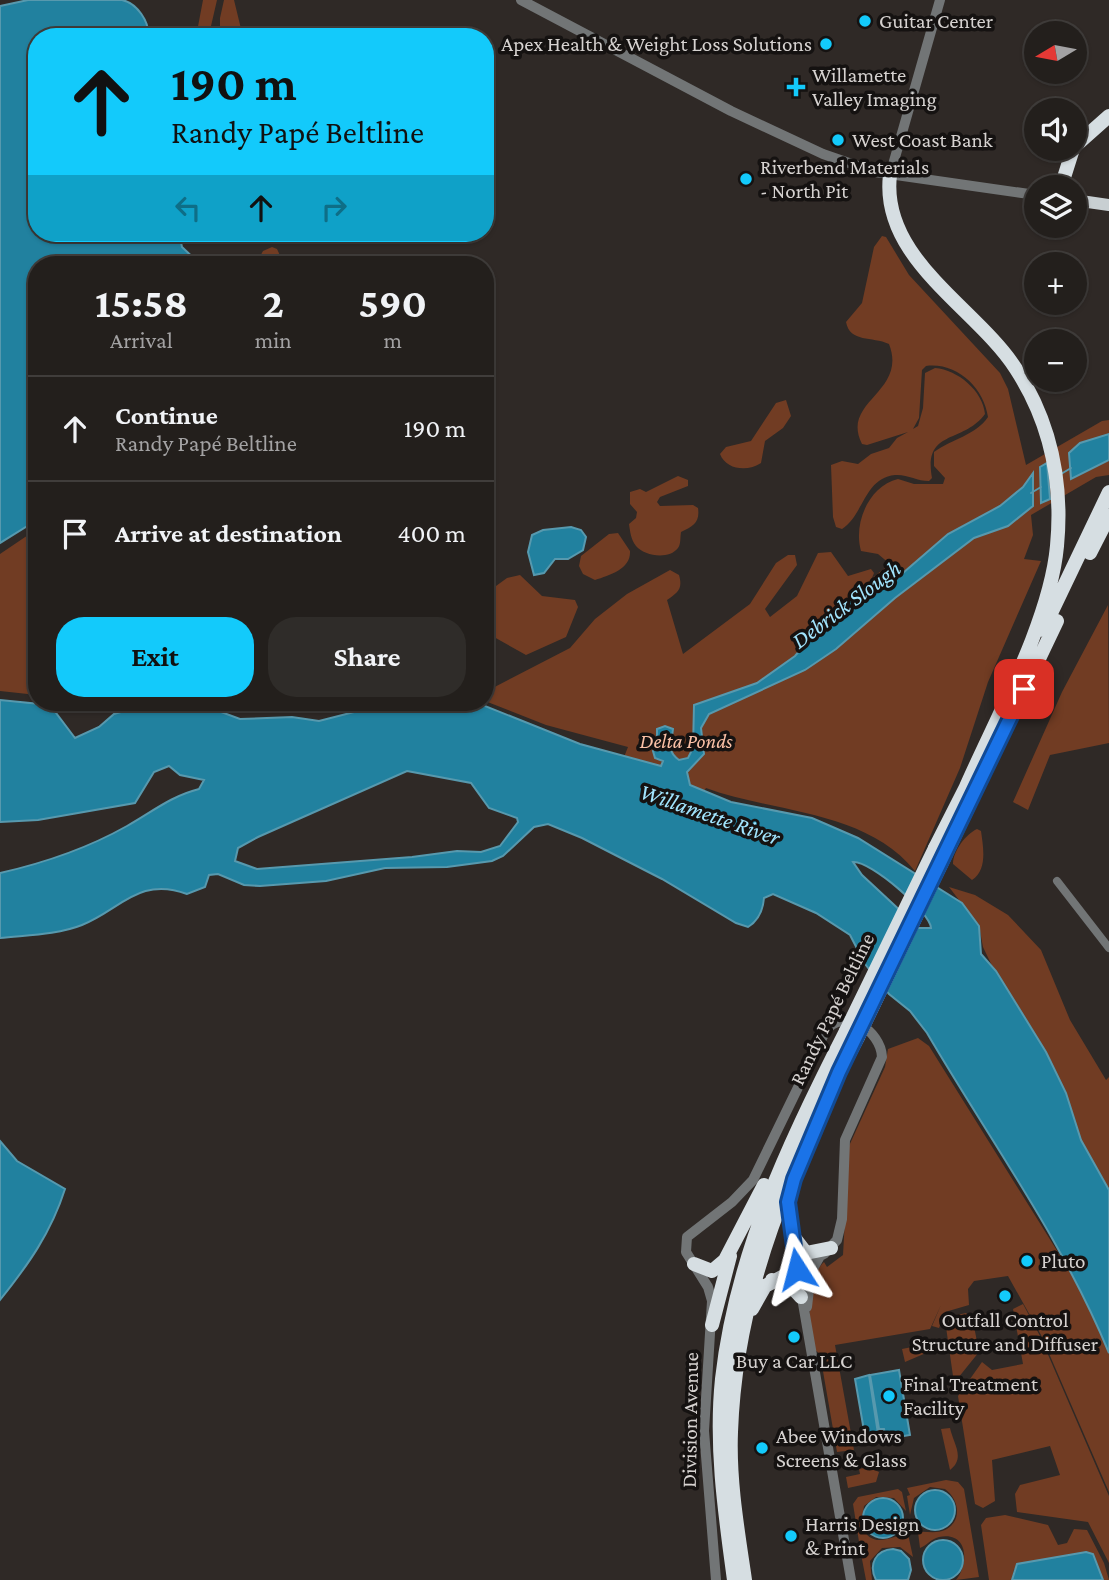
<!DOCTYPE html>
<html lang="en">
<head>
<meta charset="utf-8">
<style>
  :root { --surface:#231f1c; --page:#2f2c29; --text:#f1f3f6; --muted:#a3a2a3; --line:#403d3b; --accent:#13cafb }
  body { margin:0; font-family:"Crimson Pro",serif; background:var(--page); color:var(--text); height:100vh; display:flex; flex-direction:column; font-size:26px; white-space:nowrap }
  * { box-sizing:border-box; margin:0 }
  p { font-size:23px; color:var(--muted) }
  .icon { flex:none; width:38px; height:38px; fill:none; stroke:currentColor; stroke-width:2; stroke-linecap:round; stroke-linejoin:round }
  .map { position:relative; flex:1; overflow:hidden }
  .drawer { position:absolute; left:28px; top:256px; width:466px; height:455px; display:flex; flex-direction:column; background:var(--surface); border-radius:28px; box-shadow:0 2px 5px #0004,0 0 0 2px var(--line) }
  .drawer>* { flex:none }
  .hud { position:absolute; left:28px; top:28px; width:466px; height:214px; border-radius:28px; box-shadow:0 2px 5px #0004,0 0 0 2px var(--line); background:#13cafb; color:#111; overflow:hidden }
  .needle { width:46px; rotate:260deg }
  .tools { position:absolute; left:1024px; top:21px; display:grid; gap:14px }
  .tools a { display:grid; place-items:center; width:63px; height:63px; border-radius:50%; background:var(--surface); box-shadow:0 2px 5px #0004,0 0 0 2px var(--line); font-size:35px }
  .pin { position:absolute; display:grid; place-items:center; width:60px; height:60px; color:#fff; margin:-30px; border-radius:14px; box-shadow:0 4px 10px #0006 }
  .me { position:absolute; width:77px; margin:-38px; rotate:351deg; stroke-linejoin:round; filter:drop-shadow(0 0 5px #0008) }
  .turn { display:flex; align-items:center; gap:24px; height:147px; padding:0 28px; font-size:32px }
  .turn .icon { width:91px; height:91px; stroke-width:2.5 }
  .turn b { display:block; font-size:49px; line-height:60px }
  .lanes { display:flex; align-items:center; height:66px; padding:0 28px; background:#0003; justify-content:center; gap:35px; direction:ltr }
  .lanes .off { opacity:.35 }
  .eta { display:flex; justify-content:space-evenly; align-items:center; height:119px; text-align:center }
  .eta b { font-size:42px; font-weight:700; line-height:49px }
  .action { display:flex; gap:14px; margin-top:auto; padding:14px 28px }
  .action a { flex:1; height:80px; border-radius:28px; background:var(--accent); color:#111; font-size:28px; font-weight:700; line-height:80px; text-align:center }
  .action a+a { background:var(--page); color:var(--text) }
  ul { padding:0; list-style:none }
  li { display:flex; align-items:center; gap:21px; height:105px; padding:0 28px; border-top:2px solid var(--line) }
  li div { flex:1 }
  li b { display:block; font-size:26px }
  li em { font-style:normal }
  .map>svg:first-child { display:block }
  .green { fill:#713c23 }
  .water { fill:#21819f; stroke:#5799ae; stroke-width:2; fill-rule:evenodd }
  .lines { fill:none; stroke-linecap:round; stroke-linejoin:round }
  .stream { stroke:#5799ae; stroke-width:2 }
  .minor { stroke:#727576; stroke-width:8 }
  .tertiary { stroke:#727576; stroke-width:10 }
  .trunk { stroke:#c8cfd2; stroke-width:12 }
  .motorway { stroke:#d6dee2; stroke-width:14 }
  .motorway-bridge { stroke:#d6dee2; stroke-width:14 }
  .route-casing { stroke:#114b97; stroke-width:18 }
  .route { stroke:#1a73e8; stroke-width:12 }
  .poi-dot { fill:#13cafb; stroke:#151211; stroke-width:2.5 }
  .labels { text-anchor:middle; stroke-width:7; stroke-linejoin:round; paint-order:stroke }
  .poi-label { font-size:21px; fill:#d6d2d0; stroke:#151211; text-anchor:start }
  .park-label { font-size:21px; font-style:italic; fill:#fac0a6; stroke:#151211 }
  .street-label { font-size:21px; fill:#d6d2d0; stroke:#151211 }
  .water-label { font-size:23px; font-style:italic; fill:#a2e5fe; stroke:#151211 }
</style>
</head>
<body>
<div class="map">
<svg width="1109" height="1580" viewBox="0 0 1109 1580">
  <rect width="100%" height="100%" fill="#2f2926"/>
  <!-- green -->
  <path class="green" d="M 203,0 L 217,0 L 211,26 L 212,37 L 196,37 Z
    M 224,0 L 234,0 L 243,37 L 220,37 L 220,18 Z
    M 882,236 L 886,237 L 909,275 L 1000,373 L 1008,389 L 1026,465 L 1102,421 L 1109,420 L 1109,475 L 1096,477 L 1031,515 L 1033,535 L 1024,559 L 1041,561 L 988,682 L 960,768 L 915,871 C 866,810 774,813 706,788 L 704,791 L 624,757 L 628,747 L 546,725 L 485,701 L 485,692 L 570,648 L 595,619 L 627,594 L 670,570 L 679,575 C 683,589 678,592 667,600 L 683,654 L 750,604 L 776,563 L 788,555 L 795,555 L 797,565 L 765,609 L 770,617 L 797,596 L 818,553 L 831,552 L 848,576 L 871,569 L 874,573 L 872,578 L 890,564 L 878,554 L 861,551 C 853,523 869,486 898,479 L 914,484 L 943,484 L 945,478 L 934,466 L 934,452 C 952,439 976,435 988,417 C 984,388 957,362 926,366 L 922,370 L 919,418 L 913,429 L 918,426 L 923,408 L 925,373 L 935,368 C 958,370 983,391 985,414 C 963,444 923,429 932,478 L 929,481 C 917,481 907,474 895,475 C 864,478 864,515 842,529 L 836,527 L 833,517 L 831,465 L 842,461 L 858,464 L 871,454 L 889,448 L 897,438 L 908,432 L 867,445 L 862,444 C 840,401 908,393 889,344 C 872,336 850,343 846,322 L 862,303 L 874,247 Z
    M 272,247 L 277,249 L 284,264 L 256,264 L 263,251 Z
    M 786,400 L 791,416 L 783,428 L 765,441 L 761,463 C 748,472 726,470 720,454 L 726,447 L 751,441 L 776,403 Z
    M 678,476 L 688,480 L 688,486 L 660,497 L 657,502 L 660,506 L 693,505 L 698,508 C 700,522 694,526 681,532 C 680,538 681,544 678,548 C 669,560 644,556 636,546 C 631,540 630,531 629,524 L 636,518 L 637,512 L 630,504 L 630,492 L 640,489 L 646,492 Z
    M 37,529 L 37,695 L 0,691 L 0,554 Z
    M 618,533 L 630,551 C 631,569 610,575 595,580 L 583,574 L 579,566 L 581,556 L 609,534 Z
    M 520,575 L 542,596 L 575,600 L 578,607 L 566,637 L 526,655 L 485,632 L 485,594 L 507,578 Z
    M 1108,605 L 1109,743 L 1050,755 L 1028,810 L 1013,802 L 1062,692 Z
    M 52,702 L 104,702 C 84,715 72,717 52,702 Z
    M 218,702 L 341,702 C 300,710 258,715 218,702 Z
    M 977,829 L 981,831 C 983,846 988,870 972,880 L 953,864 C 953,851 966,834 977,829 Z
    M 949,887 L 975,895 L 1008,915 L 1041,950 L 1070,1020 L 1106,1080 L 1109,1077 L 1109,1190 L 1081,1140 L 1066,1093 L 1046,1052 L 993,968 L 983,947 L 979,926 Z
    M 918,1038 L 929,1046 L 1086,1297 L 1109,1353 L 1109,1492 L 1041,1335 L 1008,1276 L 974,1281 L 968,1289 L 969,1305 L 945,1312 L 939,1328 L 932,1326 L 941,1305 L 930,1329 L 835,1345 L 854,1450 L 837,1452 L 820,1354 L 814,1349 C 810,1324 803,1281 824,1262 L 827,1267 L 843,1255 L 849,1146 L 885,1067 L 888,1049 Z
    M 1023,1304 L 1040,1336 L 1109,1496 L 1109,1563 L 1088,1522 L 1017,1512 L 1015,1494 L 1020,1485 L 1060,1475 L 1050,1446 L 992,1460 L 995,1501 L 983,1508 L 975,1504 L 958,1396 L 982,1362 L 992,1370 L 1023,1364 L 1013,1309 Z
    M 966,1313 L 973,1321 L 979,1352 L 954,1383 L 946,1327 L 952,1316 Z
    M 927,1344 L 941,1352 L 926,1350 L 926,1353 L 905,1362 L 902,1349 Z
    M 950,1428 C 953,1443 966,1458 950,1470 L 941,1429 Z
    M 868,1467 L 879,1472 L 876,1482 L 848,1488 L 846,1477 L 860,1474 L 859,1469 Z
    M 946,1480 L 958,1482 L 964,1489 L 979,1577 L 956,1580 C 969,1564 969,1531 939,1537 C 931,1539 926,1546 920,1548 L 918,1532 C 926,1531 936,1534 945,1530 C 963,1521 959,1499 945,1489 L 930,1487 L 914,1498 L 910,1515 L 907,1496 L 910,1495 L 907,1488 Z
    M 898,1489 L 902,1492 L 906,1511 L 894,1498 L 876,1497 L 864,1506 L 861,1525 C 872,1550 888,1537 908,1534 L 913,1557 L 900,1547 L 882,1548 L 870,1561 L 872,1580 L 866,1580 L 861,1554 L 868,1552 L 867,1547 L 860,1548 L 853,1504 L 858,1497 Z
    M 1005,1515 L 1048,1525 L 1058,1545 L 1067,1543 L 1074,1529 L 1087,1530 L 1104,1563 L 1109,1580 L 1103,1580 L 1093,1555 L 1014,1569 L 1012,1580 L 989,1580 L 981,1525 L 986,1518 Z"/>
  <!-- water -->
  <path class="water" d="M 28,0 C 58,0 93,0 122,0 C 137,3 150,22 148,37 L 37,37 L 37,233 L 179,233 L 182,247 L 200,264 L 37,264 L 37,520 L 0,543 L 0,6 Z
    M 1109,434 L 1109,460 L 1071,479 L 1069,453 L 1080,443 Z
    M 1047,463 L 1050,499 L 1041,503 L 1040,467 Z
    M 1033,473 L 1033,506 L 1008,526 L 974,538 L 895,598 L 836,649 L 805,670 L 709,714 L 701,728 L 704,754 L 687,772 L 690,785 L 731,802 L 812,818 L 858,838 L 962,903 L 979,926 L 981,954 L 996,971 L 1046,1052 L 1066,1093 L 1081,1140 L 1109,1190 L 1109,1353 C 1062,1239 989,1139 927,1033 L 910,1011 L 889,994 L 865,964 L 850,935 L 816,913 L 773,894 L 764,898 C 763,910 759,920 748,927 L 736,923 L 662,879 L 582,838 L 548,824 L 534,827 L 503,856 L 492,861 L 447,867 L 385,868 L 326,881 L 260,886 L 244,885 L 218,874 L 209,875 L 205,887 L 187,894 C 139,876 120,910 82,925 C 57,935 26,935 0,938 L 0,873 C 44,863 88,848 127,826 C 152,812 171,796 199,789 L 204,780 L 180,775 L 169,766 L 154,772 L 135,803 L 38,820 L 0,822 L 0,700 L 50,705 L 75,738 L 99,727 L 114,714 L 155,702 L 205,706 L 240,719 L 292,717 L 319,721 L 393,702 L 475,702 L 580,744 L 661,766 L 663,761 L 655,758 L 653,751 L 657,743 L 657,729 L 665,726 L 673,729 C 672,741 665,750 679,760 L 688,758 L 693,748 L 694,705 L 757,683 L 795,656 L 836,609 L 870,588 L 889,585 L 948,534 L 1000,506 L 1023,487 ZM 407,771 L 471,783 L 489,808 L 517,818 L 518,822 L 500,846 L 481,852 L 457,851 L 412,857 L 257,869 L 235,861 L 238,848 L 258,837 ZM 853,862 C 870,860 931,913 931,928 L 919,928 L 862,875 Z
    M 571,527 L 581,530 L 586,537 L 583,550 L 568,559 L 555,559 L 544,573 L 534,575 L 528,552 L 532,535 L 543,530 Z
    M 0,1141 L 17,1161 L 65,1189 C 51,1233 28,1265 0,1300 Z
    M 899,1370 L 910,1435 L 886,1439 L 884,1429 L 879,1429 L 870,1375 Z
    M 869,1375 L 879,1440 L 866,1442 L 855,1379 Z
    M915 1510a20 20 0 1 1 40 0a20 20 0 1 1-40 0Z
    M863 1518a20 20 0 1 1 40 0a20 20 0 1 1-40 0Z
    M923 1560a20 20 0 1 1 40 0a20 20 0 1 1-40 0Z
    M 893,1549 L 901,1551 L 909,1559 L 911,1570 L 908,1580 L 876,1580 C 868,1564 876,1550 893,1549 Z
    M 1086,1552 L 1093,1554 L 1103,1580 L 1012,1580 L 1017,1564 Z"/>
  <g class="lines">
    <!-- stream -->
    <path class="stream" d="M 1061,474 L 1071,468
      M 1031,493 L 1041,487"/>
    <!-- minor -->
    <path class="minor" d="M 1057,881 L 1109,948"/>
    <!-- tertiary -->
    <path class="tertiary" d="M 521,0 L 731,111 L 823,154 L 875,172 L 1036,195
      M 890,175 L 940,0
      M 807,1307 L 811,1272 L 819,1258
      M 716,1580 L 704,1431 L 712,1301 L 708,1287 L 686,1252 L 687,1237 L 732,1202 L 753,1180 L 825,1032 C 843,1006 881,1030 882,1057 L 845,1140 L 842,1219 L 837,1240 L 824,1254 L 797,1269 L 851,1580"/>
    <!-- trunk -->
    <path class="trunk" d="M 1074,200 L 1109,205"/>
    <!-- motorway -->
    <path class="motorway" d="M 1074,147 L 1109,116
      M 890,175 C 880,259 977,308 1016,369 C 1051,423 1063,483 1057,546 C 1050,622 996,718 965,789
      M 1061,187 L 1073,149
      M 1090,553 L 1109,516
      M 1043,630 L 1109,492
      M 935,848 L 968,783
      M 946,854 L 1057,621
      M 793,1236 L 806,1253 L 831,1248
      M 694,1264 L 712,1271 L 725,1260 L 764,1185
      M 772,1280 L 789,1284 L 801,1297
      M 752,1309 L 765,1286 L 797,1269 L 788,1213 L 790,1189
      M 712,1325 L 730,1256
      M 734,1580 C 725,1514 715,1446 722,1379 C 736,1254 789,1142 846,1031
      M 745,1580 C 738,1532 729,1481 731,1432 C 736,1288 792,1163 858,1037"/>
    <!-- motorway-bridge -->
    <path class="motorway-bridge" d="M 846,1031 L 935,848
      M 858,1037 L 946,854"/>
  </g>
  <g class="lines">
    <!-- route casing -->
    <g class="route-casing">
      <path id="route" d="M 797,1269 L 788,1202 L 794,1179 L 839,1072 L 1024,689"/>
    </g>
    <!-- route -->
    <use href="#route" class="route"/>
  </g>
  <!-- markers -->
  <g class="poi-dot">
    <circle cx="865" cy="21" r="7"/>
    <circle cx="826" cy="44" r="7"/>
    <path d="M792.5 76.5h7v7h7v7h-7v7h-7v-7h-7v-7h7z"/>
    <circle cx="838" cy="140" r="7"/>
    <circle cx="746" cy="179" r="7"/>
    <circle cx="1027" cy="1261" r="7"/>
    <circle cx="1005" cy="1296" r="7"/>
    <circle cx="794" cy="1337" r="7"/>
    <circle cx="889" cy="1396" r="7"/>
    <circle cx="762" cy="1448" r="7"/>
    <circle cx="791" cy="1536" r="7"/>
  </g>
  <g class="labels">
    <!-- poi labels -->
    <g class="poi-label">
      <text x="879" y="28">Guitar Center</text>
      <text x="812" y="51" text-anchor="end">Apex Health &amp; Weight Loss Solutions</text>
      <text x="812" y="82">Willamette<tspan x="812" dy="24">Valley Imaging</tspan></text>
      <text x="852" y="147">West Coast Bank</text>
      <text x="760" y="174">Riverbend Materials<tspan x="760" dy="24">- North Pit</tspan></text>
      <text x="1041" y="1268">Pluto</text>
      <text x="1005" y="1327" text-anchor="middle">Outfall Control<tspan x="1005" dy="24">Structure and Diffuser</tspan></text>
      <text x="794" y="1368" text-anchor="middle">Buy a Car LLC</text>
      <text x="903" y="1391">Final Treatment<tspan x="903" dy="24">Facility</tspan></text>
      <text x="776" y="1443">Abee Windows<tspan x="776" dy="24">Screens &amp; Glass</tspan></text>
      <text x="805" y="1531">Harris Design<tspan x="805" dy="24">&amp; Print</tspan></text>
    </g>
    <!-- park labels -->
    <g class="park-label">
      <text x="686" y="748">Delta Ponds</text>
    </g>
    <!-- street labels -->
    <g class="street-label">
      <text transform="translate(832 1009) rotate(-64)" y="7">Randy Papé Beltline</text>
      <text transform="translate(690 1420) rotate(-89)" y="7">Division Avenue</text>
    </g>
    <!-- water labels -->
    <g class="water-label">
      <text transform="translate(846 604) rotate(-37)" y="8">Debrick Slough</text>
      <text transform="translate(710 814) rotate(19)" y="8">Willamette River</text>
    </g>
  </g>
</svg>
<div class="tools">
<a><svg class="needle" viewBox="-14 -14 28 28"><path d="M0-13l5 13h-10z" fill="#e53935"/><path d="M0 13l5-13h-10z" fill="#a3a2a3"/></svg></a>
<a><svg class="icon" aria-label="sound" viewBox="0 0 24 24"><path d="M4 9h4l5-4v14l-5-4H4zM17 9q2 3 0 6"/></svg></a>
<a><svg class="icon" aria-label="layers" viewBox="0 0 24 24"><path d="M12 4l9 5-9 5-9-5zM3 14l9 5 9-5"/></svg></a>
<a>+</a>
<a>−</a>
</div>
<div class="pin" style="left:1024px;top:689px;background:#d93025"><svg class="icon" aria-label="arrive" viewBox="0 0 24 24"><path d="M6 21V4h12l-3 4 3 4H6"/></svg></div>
<svg class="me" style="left:797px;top:1269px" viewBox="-20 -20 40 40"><path d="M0-17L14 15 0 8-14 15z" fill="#1a73e8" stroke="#fff" stroke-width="4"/></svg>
<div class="hud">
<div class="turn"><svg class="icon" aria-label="ahead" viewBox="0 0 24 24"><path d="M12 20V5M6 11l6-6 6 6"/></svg><div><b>190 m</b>Randy Papé Beltline</div></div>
<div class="lanes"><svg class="icon off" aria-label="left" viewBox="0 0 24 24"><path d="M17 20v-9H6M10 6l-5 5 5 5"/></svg><svg class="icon" aria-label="ahead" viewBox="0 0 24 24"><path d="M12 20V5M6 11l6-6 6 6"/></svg><svg class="icon off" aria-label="right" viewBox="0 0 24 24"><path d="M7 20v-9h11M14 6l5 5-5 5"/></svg></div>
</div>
<section class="drawer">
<div class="eta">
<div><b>15:58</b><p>Arrival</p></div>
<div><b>2</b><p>min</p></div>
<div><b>590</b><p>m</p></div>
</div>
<ul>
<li><svg class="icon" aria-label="ahead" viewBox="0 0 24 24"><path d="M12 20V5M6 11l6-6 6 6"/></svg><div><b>Continue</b><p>Randy Papé Beltline</p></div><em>190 m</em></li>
<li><svg class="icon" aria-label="arrive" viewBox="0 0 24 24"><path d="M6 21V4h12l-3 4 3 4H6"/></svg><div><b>Arrive at destination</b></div><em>400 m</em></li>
</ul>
<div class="action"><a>Exit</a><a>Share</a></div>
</section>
</div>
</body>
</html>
